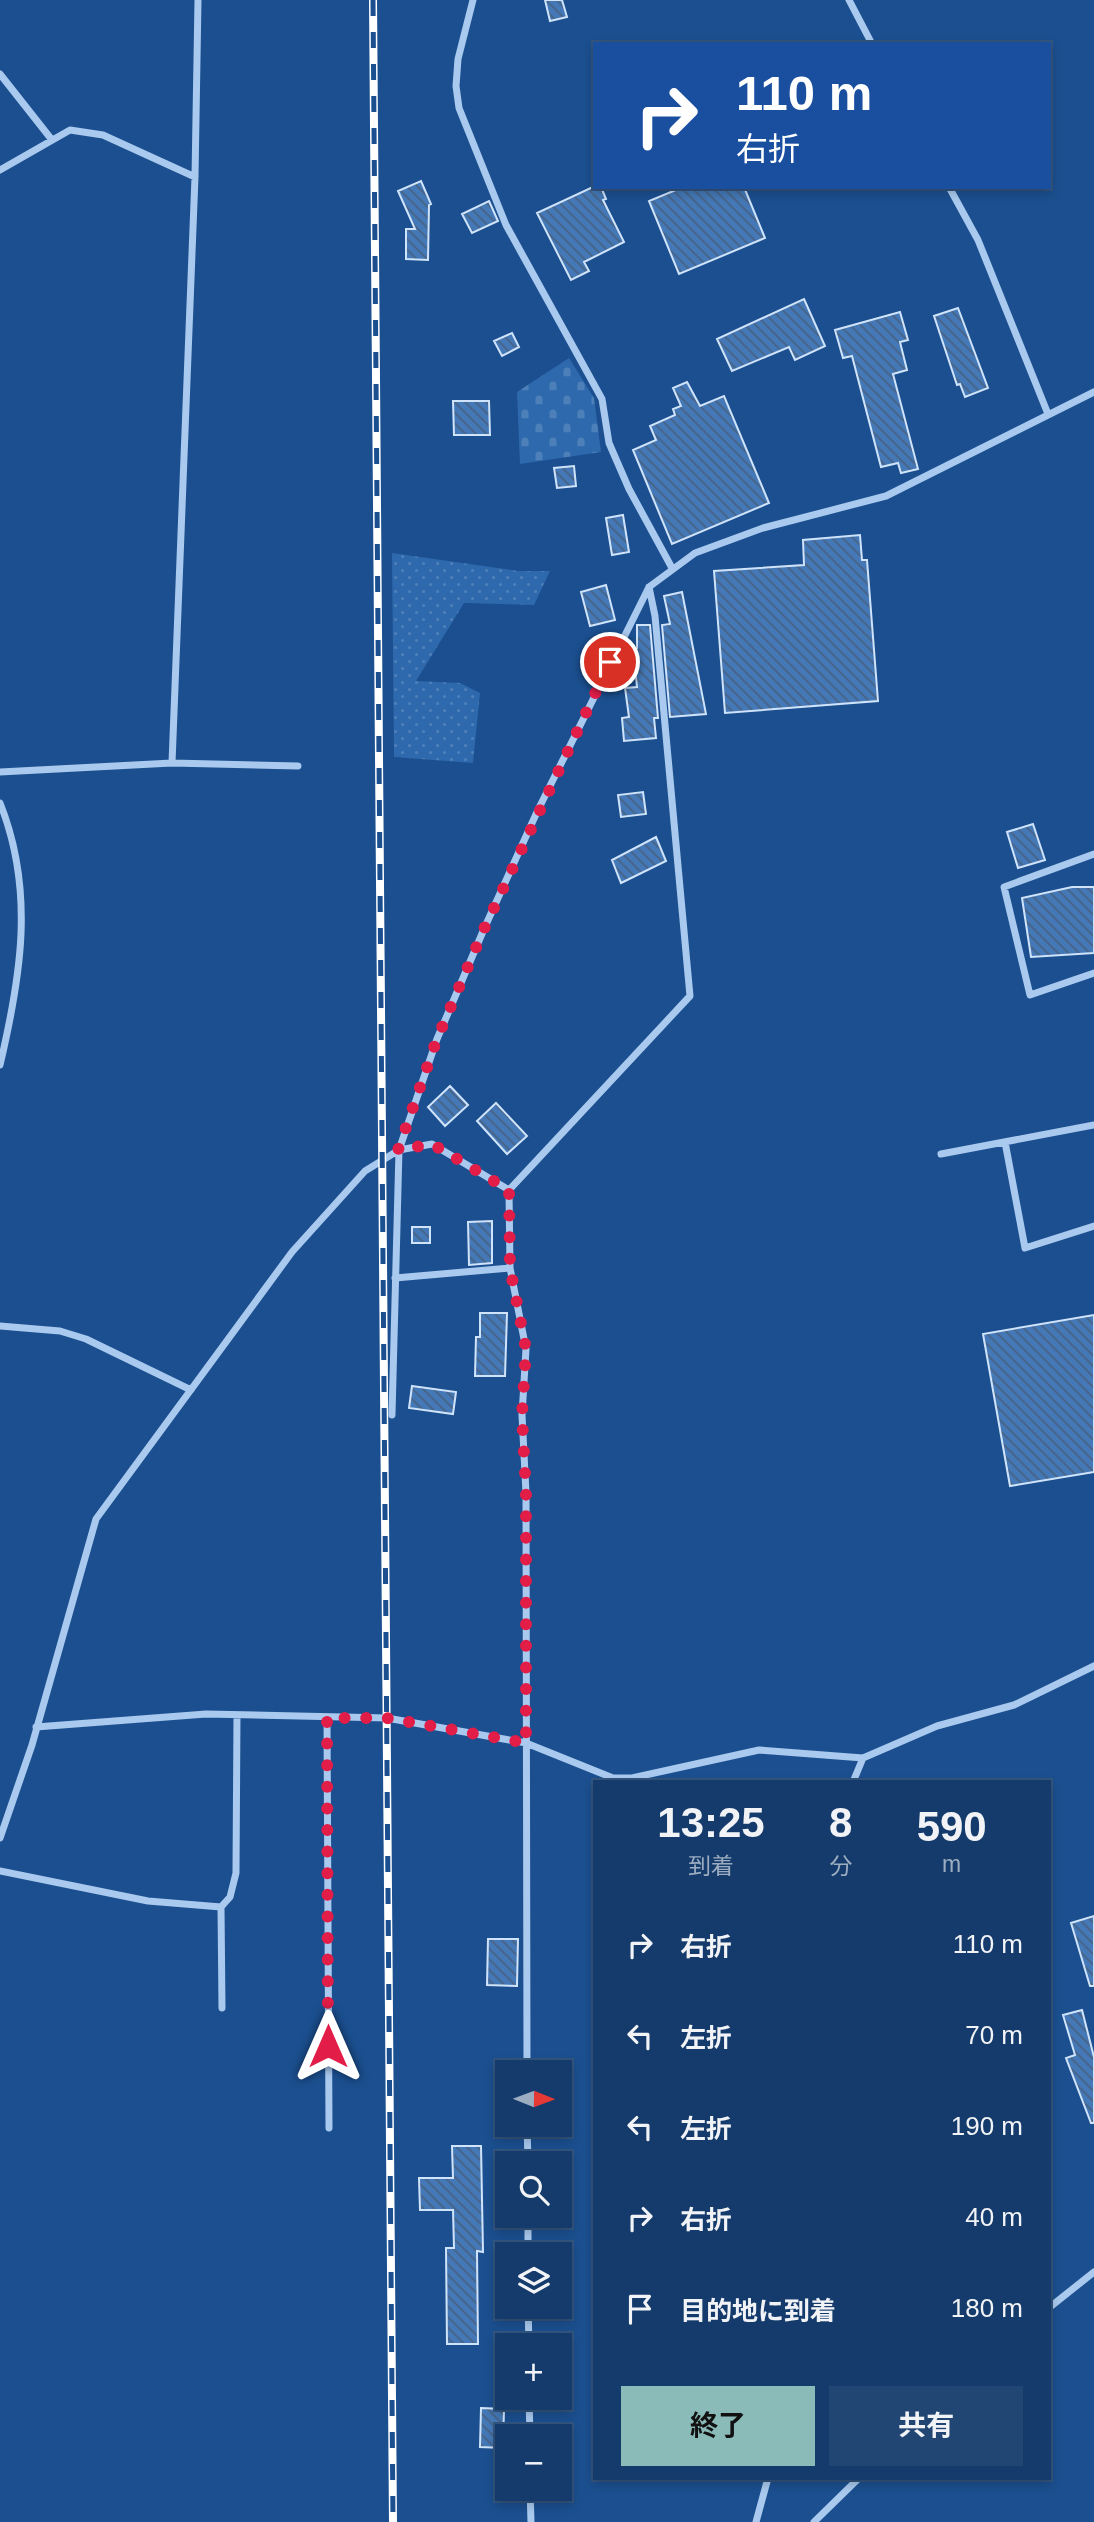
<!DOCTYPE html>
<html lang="ja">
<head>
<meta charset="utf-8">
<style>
  :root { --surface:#143b6b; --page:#214673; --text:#f1f3f6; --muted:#9dadc1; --line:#33557e; --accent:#8bbbb9 }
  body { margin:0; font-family:Helvetica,"Noto Sans JP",sans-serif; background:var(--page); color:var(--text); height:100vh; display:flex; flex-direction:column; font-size:26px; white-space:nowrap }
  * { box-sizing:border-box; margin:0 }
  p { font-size:23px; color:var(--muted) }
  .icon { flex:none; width:38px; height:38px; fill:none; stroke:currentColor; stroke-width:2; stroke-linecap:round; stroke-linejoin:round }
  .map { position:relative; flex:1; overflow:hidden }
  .side { position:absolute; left:593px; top:1780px; width:458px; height:700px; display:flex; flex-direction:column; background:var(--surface); border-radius:0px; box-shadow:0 4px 10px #0003,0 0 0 2px var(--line) }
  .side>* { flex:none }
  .hud { position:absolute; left:593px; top:42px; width:458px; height:147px; border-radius:0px; box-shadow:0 4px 10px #0003,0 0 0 2px var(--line); background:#1a4fa0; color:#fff; overflow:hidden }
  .needle { width:46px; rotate:91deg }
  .buttons { position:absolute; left:495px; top:2060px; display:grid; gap:14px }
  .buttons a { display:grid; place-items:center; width:77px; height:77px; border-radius:0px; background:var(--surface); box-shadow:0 4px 10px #0003,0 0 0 2px var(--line); font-size:35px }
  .pin { position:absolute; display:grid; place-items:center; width:60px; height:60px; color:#fff; margin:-30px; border:4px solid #fff; border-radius:50%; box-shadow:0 2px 7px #0007 }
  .me { position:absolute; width:77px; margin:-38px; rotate:0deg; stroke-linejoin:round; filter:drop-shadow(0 0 5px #0008) }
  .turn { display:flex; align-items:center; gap:24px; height:147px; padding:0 28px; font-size:32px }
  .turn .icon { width:91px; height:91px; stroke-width:2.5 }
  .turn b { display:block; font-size:49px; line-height:60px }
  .eta { display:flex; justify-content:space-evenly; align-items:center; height:119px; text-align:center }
  .eta b { font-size:42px; font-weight:700; line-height:49px }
  .action { display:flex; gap:14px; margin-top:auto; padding:14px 28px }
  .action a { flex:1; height:80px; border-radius:0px; background:var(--accent); color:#111; font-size:28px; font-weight:700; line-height:80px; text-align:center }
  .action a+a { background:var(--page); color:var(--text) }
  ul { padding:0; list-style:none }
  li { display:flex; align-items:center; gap:21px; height:91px; padding:0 28px }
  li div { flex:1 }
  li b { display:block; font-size:26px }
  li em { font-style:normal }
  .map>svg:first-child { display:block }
  .grass { fill:url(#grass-dots) }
  .cemetery { fill:url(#cemetery-stones) }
  .building { fill:url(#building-back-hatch); stroke:#cfe3fa; stroke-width:2 }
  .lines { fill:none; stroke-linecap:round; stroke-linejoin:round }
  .street { stroke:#a9c9ee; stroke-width:7 }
  .rail-casing { stroke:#fff; stroke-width:8 }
  .rail { stroke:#1b4f8f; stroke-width:5; stroke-dasharray:16; stroke-linecap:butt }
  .route { stroke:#e11d48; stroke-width:12; stroke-dasharray:0 21.6 }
</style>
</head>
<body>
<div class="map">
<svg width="1094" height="2522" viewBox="0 0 1094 2522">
  <defs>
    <pattern id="grass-dots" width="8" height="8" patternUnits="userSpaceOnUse" patternTransform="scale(1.75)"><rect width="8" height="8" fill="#2e69ad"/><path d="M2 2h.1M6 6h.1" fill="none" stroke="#4d80b9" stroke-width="1.8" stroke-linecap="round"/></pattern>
    <pattern id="cemetery-stones" width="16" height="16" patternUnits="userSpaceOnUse" patternTransform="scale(1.75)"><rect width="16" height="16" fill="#2e69ad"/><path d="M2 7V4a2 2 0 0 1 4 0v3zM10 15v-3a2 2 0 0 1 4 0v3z" fill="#4d80b9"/></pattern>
    <pattern id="building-back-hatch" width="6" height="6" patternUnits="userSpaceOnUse" patternTransform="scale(1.75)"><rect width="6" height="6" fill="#4478b7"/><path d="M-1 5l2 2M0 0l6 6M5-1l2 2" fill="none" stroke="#486282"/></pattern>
  </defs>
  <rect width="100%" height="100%" fill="#1b4f8f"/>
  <!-- grass -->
  <path class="grass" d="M 392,553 L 518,571 L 550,571 L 534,605 L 464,603 L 416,681 L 460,683 L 480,693 L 473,763 L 394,757 Z"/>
  <!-- cemetery -->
  <path class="cemetery" d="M 569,358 L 594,398 L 601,452 L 520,464 L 517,392 Z"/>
  <!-- building -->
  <path class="building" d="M 545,0 L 562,0 L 567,17 L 550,21 Z
    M 421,181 L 431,204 L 429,205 L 428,260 L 406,259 L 406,229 L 415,229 L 398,191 Z
    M 595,186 L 601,187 L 606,199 L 603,200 L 624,242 L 584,262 L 589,271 L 571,280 L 537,213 Z
    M 683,187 L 744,187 L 765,238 L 679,274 L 649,201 Z
    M 489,201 L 498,221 L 472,233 L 462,214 Z
    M 804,299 L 825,346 L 795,360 L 789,347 L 732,371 L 717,339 Z
    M 958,308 L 988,388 L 965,397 L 960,384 L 957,385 L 934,316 Z
    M 900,312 L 908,340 L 900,342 L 907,370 L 893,374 L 918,469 L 901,473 L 898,463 L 881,467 L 852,356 L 843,358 L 835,330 Z
    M 512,333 L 519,347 L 502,356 L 494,341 Z
    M 687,382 L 700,406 L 724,396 L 769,503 L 672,544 L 633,450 L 656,440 L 650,426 L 675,415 L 673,409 L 681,406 L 673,388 Z
    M 453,401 L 489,401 L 490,435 L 454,435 Z
    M 574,466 L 576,486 L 557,488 L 554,468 Z
    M 623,515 L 629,552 L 612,555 L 606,518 Z
    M 860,535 L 862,560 L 867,560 L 878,701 L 725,713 L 714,571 L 804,565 L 803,540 Z
    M 606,585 L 615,620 L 590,626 L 581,592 Z
    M 682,592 L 706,714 L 670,717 L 662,625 L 670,624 L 664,596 Z
    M 637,625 L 650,625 L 658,718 L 654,718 L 656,738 L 624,741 L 622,718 L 629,717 L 625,688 L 637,687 L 633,648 L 637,648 Z
    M 643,792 L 646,814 L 621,817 L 618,795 Z
    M 1033,824 L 1045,860 L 1018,868 L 1007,832 Z
    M 656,837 L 666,861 L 621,883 L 612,860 Z
    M 1072,887 L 1094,887 L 1094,953 L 1031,957 L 1022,898 Z
    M 450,1086 L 468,1105 L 445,1126 L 428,1107 Z
    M 496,1103 L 527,1136 L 507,1154 L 477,1121 Z
    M 492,1221 L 492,1263 L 469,1265 L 468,1222 Z
    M 412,1227 L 430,1227 L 430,1243 L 412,1243 Z
    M 480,1313 L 507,1313 L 505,1376 L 475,1376 L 476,1337 L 480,1337 Z
    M 1094,1315 L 1094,1472 L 1010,1486 L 983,1334 Z
    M 412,1386 L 456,1392 L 453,1414 L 409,1408 Z
    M 1094,1916 L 1094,1986 L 1090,1986 L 1071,1923 Z
    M 488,1939 L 518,1939 L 517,1986 L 487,1985 Z
    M 1082,2010 L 1094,2057 L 1094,2123 L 1091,2123 L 1066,2058 L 1075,2055 L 1063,2015 Z
    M 452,2146 L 481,2146 L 483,2252 L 477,2251 L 478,2344 L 447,2344 L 446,2248 L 454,2248 L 453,2210 L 420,2210 L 419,2178 L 453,2178 Z
    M 481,2408 L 504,2409 L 503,2448 L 480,2447 Z"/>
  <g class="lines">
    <!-- street -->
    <path class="street" d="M 473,0 L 458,59 L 456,86 L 459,108 L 506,225 L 602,399 L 609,443 L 629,489 L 672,568
      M 849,0 L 872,44
      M 0,74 L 52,140
      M 0,170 L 70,130 L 103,135 L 195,177
      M 949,187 L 978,240 L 1048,414
      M 172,763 L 195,177 L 198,0
      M 0,772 L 172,763 L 298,766
      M 0,803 C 35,891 21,976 0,1065
      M 1094,854 L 1004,887 L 1030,995 L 1094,973
      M 1005,1142 L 1025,1248 L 1094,1226
      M 941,1154 L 1094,1125
      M 395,1278 L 510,1268
      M 0,1326 L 60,1331 L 86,1339 L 191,1390
      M 392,1415 L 399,1150 L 437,1039 L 484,929 L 537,812 L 649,587 L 695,553 L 763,528 L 886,496 L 1094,392
      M 327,1718 L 329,2128
      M 36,1727 L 206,1714 L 387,1718 L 526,1743 L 613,1778 L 632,1778 L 759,1750 L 863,1758 L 937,1726 L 1014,1705 L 1094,1666
      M 853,1782 L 863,1758
      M 0,1838 L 32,1745 L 96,1519 L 292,1252 L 365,1171 L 399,1150 L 432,1144 L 509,1190
      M 0,1871 L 148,1901 L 221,1907
      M 222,2008 L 221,1907 L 230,1897 L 236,1873 L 237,1715
      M 527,2072 L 526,1493 L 522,1415 L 526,1349 L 510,1268 L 509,1190 L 690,996 L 655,616 L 649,587
      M 527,2124 L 528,2163
      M 528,2216 L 528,2254
      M 528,2306 L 529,2345
      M 1050,2307 L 1094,2272
      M 529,2398 L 530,2436
      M 530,2488 L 531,2522
      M 756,2522 L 768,2478
      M 814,2522 L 859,2478"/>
    <!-- rail casing -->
    <g class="rail-casing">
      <path id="rail" d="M 373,0 L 393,2522"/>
    </g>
    <!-- rail -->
    <use href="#rail" class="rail"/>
  </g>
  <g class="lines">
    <!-- route -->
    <path class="route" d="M 328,2046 L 327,1718 L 387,1718 L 526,1743 L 526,1493 L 522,1415 L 526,1349 L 510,1268 L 509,1190 L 432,1144 L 398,1150 L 437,1039 L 484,929 L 610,662"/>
  </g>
</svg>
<div class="buttons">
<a><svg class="needle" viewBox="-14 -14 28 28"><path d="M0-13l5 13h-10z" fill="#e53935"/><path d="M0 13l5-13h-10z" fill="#9dadc1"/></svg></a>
<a><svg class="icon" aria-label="search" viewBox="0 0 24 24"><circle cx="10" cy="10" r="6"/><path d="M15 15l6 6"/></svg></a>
<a><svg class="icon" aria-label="layers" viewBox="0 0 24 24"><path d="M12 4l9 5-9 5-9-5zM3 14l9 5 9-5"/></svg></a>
<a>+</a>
<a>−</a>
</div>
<div class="pin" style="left:610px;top:662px;background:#d93025"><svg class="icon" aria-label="arrive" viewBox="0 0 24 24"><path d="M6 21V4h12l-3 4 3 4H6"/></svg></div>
<svg class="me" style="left:328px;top:2046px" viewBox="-20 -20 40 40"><path d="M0-17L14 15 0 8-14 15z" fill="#e11d48" stroke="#fff" stroke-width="4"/></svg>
<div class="hud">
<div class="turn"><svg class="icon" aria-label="right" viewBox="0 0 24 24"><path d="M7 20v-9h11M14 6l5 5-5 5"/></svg><div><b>110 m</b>右折</div></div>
</div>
<section class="side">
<div class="eta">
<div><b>13:25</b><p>到着</p></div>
<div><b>8</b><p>分</p></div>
<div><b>590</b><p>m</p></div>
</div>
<ul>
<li><svg class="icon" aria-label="right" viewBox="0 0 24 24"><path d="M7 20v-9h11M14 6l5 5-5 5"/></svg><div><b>右折</b></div><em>110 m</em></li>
<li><svg class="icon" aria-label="left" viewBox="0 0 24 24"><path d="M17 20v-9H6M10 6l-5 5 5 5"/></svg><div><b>左折</b></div><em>70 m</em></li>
<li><svg class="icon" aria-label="left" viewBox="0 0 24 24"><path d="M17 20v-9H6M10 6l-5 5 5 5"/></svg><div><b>左折</b></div><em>190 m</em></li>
<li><svg class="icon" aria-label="right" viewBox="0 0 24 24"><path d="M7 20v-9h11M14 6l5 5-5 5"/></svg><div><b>右折</b></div><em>40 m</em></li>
<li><svg class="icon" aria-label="arrive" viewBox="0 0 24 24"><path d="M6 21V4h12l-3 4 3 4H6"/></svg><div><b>目的地に到着</b></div><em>180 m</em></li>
</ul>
<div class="action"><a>終了</a><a>共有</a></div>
</section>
</div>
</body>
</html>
